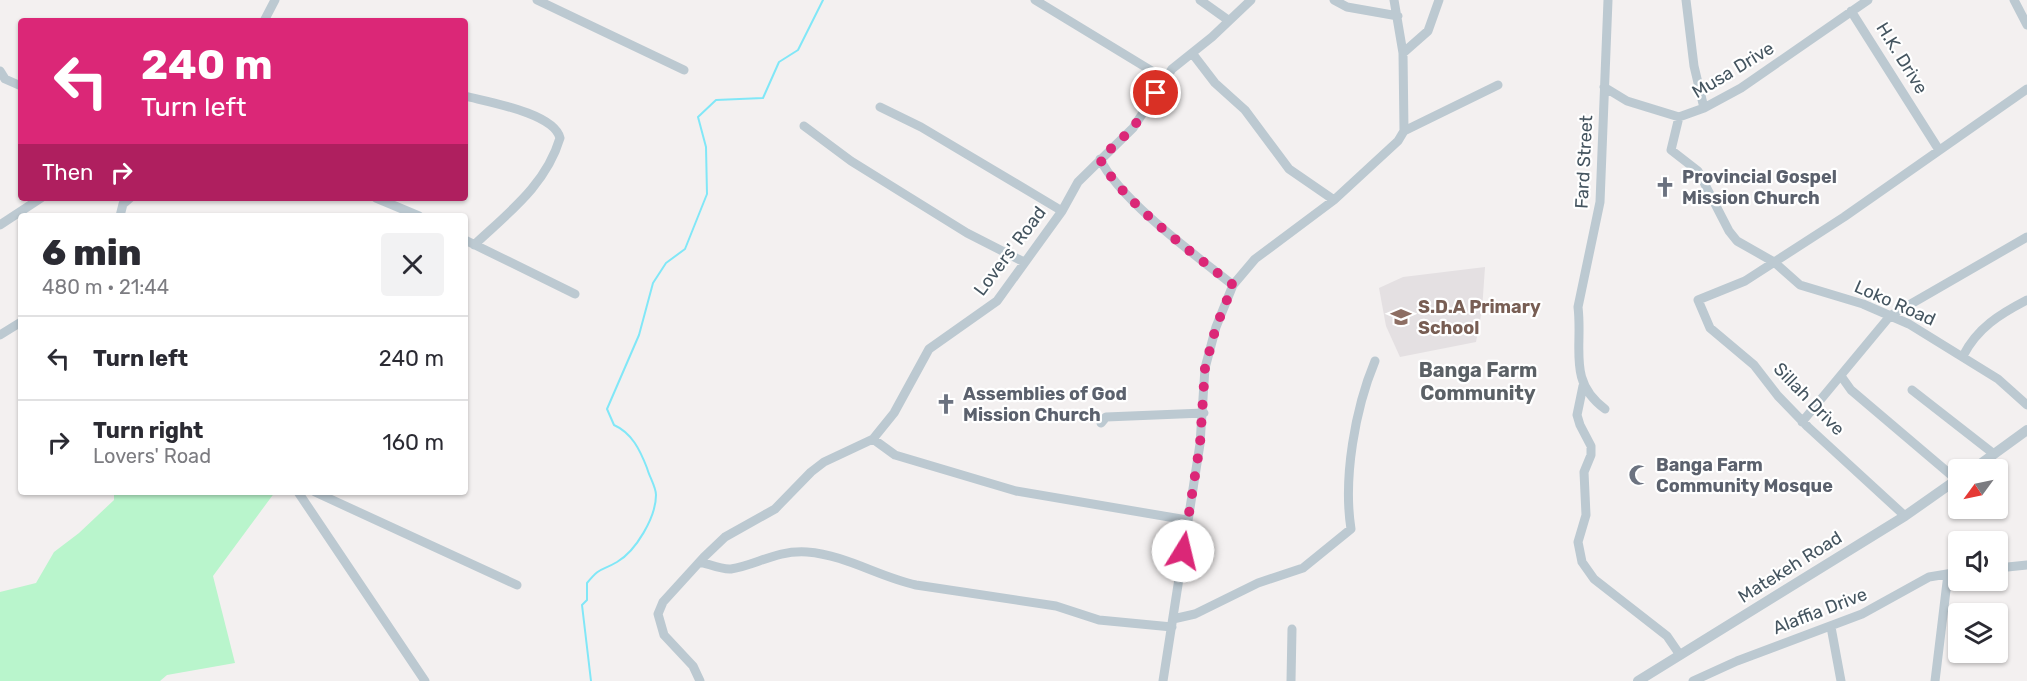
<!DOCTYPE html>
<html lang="en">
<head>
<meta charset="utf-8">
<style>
  :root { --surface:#fff; --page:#f2f2f3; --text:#2b2b33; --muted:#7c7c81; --line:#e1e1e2 }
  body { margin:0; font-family:Rubik,sans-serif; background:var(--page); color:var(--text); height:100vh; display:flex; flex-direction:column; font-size:22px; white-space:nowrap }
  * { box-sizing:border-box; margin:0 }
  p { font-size:20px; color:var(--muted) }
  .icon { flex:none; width:33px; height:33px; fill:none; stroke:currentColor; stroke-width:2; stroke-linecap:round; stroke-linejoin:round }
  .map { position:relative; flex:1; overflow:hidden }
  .side { position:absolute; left:18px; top:213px; width:450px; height:282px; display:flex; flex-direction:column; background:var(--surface); border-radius:6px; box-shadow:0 2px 4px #0004 }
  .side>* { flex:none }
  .banner { position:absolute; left:18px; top:18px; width:450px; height:183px; border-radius:6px; box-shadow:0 2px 4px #0004; background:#db2777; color:#fff; overflow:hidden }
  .needle { width:39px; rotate:237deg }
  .tools { position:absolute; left:1948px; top:459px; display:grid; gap:12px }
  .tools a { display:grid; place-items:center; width:60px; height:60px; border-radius:6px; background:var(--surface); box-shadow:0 2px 4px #0004; font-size:30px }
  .pin { position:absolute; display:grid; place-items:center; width:51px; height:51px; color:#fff; margin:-26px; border:3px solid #fff; border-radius:50%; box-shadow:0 2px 6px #0007 }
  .me { position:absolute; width:66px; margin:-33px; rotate:9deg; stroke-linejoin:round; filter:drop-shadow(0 0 4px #0008) }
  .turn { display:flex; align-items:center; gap:21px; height:126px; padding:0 24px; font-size:27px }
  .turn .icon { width:78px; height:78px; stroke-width:2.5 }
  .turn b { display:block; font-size:42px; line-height:51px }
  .then { display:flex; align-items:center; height:57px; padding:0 24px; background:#0003; gap:12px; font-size:22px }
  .round { display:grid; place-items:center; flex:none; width:63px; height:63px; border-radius:6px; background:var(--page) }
  .head { display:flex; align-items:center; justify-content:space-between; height:102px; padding:0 24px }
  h1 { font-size:36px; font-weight:800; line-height:45px }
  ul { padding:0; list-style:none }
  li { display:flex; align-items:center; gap:18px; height:84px; padding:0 24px; border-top:2px solid var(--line) }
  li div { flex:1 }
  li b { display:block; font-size:22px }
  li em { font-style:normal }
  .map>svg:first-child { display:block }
  .education { fill:#e4e0e2 }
  .green { fill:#b9f5cc }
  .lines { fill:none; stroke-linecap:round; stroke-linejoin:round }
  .stream { stroke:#81e7f7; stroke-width:2 }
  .minor { stroke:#bcc9d1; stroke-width:9 }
  .tertiary { stroke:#bcc9d1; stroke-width:10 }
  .route { stroke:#db2777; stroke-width:10; stroke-dasharray:0 18 }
  .labels { text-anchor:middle; stroke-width:4.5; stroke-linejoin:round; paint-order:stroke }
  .street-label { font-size:18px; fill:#455560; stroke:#fff }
  .worship-label { font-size:18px; font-weight:bold; fill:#5b616d; stroke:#fff; text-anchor:start }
  .education-label { font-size:18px; font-weight:bold; fill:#785e54; stroke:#fff; text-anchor:start }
  .neighbourhood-label { font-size:20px; font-weight:bold; fill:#5b6166; stroke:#fff }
</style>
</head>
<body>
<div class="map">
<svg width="2027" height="681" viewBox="0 0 2027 681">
  <rect width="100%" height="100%" fill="#f3f0f0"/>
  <!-- education -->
  <path class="education" d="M 1485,267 L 1482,310 L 1476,342 L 1400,357 L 1386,326 L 1379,288 L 1403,277 Z"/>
  <!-- green -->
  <path class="green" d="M 114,492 L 275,492 L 213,576 L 235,663 L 167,675 L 160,681 L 0,681 L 0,592 L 36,583 L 54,552 L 79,533 L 114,500 Z"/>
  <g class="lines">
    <!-- stream -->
    <path class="stream" d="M 591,681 L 582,605 L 587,600 L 587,583 C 601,566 600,572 617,562 C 636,551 656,517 656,495 C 656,487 649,476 647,468 C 640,450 632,433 614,425 L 607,409 L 639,335 L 653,283 L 666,263 L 685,249 L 707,194 L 706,147 L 698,117 L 716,100 L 763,98 L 779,62 L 798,50 L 823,0"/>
    <!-- minor -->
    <path class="minor" d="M 537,0 L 684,70
      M 1035,0 L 1165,79
      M 1200,0 L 1228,20
      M 1334,0 L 1347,7 L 1398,16
      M 1686,0 L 1694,66 L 1704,108
      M 2014,0 L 2027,25
      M 1851,11 L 1939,150
      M 264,21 L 275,0
      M 1192,53 L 1215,83 L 1245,110 L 1289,169 L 1334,200
      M 1403,53 L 1428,31 L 1439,0
      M 0,71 L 5,79 L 21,86
      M 1604,87 L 1627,101 L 1679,117 L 1704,108 L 1741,88 L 1868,0
      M 465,96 C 488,102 554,113 560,138 C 546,185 508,213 474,245
      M 880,107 L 921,127 L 1062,211
      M 1679,117 L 1671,150 L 1698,171 L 1729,231 L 1737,241 L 1774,262 L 1800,285 L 1863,304 L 1909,324 L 1998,379 L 2027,405
      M 804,126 L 851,161 L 967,233 L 1024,262
      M 1404,131 L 1498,85
      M 1100,159 C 1120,200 1195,255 1233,285
      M 376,198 L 419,216
      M 120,216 L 123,204 L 130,198
      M 0,225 L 41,198
      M 465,240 L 575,294
      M 0,335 L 21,322
      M 1963,356 C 1977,328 2000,314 2027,300
      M 1841,376 L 1851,390 L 1957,480
      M 1583,386 L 1577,415 L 1580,425 L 1591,446 L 1591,455 L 1584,472 L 1586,515 L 1578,542 L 1582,562 L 1594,579 L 1667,636 L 1680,655
      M 1912,390 L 1994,454
      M 1605,409 C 1567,381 1583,348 1578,307 L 1600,202 L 1608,0
      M 1802,422 L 1890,316 L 2027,237
      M 1101,423 L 1106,417 L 1204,413
      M 873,439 L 895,455 L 1016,491 L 1187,520
      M 298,492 L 425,681
      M 315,492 L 517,585
      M 1905,516 L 1808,427 L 1778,396 L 1754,365 L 1710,328 L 1698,300 L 1745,281 L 1844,217 L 2027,89
      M 700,562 C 709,564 722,570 731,569 C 757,565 776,550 807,552 C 846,555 879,577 916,585 L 1056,606 L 1099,620 L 1172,627
      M 1998,568 L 2027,565
      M 1173,619 L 1195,614 L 1258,583 L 1303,568 L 1351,529 C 1343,478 1355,409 1375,361
      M 1831,627 L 1841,681
      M 700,681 L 693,666 L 664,635 L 658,614 L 663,602 L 704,557 L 725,537 L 775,509 L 811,472 L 824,462 L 873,439 L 894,413 L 929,349 L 997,301 L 1062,211 L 1078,182 L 1133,128 L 1172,69 L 1212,37 L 1251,0
      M 1163,681 L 1200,444 L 1205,368 L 1216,327 L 1233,285 L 1255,259 L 1334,200 L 1398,141 L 1404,131 L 1403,53 L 1394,0
      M 1291,681 L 1292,629
      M 1693,681 L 1737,661 L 1862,614 L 1929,577 L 1959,572
      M 1935,681 L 1948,574"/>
    <!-- tertiary -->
    <path class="tertiary" d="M 1972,470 L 2027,430
      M 1638,681 L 1905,516 L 1959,478"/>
  </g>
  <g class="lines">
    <!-- route -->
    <path class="route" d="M 1156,93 L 1133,128 L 1100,159 C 1120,200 1195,255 1233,285 L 1216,327 L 1205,368 L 1200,444 L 1183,551"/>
  </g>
  <!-- icons -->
  <defs>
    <g id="church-bare" transform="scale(1.62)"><path d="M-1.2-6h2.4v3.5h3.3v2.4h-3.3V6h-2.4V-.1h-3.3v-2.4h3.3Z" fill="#6b7280" stroke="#fff" stroke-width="2.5" paint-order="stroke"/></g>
    <g id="school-bare" transform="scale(1.62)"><path d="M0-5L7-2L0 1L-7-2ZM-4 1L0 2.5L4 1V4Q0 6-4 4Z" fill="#8d6e63" stroke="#fff" stroke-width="2.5" paint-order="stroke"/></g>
    <g id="mosque-bare" transform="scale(1.62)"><path d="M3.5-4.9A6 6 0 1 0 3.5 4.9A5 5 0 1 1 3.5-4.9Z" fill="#6b7280" stroke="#fff" stroke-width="2.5" paint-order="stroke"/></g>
  </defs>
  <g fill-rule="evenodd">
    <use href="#church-bare" x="1665" y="187"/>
    <use href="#school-bare" x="1401" y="317"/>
    <use href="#church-bare" x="946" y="404"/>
    <use href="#mosque-bare" x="1639" y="475"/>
  </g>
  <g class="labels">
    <!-- street labels -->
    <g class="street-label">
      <text transform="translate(1902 58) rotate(58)" y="6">H.K. Drive</text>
      <text transform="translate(1733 70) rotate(-31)" y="6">Musa Drive</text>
      <text transform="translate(1584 162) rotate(-87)" y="6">Fard Street</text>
      <text transform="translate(1010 251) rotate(-53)" y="6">Lovers' Road</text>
      <text transform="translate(1895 303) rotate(24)" y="6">Loko Road</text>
      <text transform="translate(1809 399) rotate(46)" y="6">Sillah Drive</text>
      <text transform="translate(1790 567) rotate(-32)" y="6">Matekeh Road</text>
      <text transform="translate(1820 611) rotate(-21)" y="6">Alaffia Drive</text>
    </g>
    <!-- worship labels -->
    <g class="worship-label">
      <text x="1682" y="183">Provincial Gospel<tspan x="1682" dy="21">Mission Church</tspan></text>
      <text x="963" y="400">Assemblies of God<tspan x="963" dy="21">Mission Church</tspan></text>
      <text x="1656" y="471">Banga Farm<tspan x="1656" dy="21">Community Mosque</tspan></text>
    </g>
    <!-- education labels -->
    <g class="education-label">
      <text x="1418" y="313">S.D.A Primary<tspan x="1418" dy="21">School</tspan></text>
    </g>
    <!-- neighbourhood labels -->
    <g class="neighbourhood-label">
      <text x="1478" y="377">Banga Farm<tspan x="1478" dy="23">Community</tspan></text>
    </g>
  </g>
</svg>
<div class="tools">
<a><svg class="needle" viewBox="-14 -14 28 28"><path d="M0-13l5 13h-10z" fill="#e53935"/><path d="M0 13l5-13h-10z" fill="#7c7c81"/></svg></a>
<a><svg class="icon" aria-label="sound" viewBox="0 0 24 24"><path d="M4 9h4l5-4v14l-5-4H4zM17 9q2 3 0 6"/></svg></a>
<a><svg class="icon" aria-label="layers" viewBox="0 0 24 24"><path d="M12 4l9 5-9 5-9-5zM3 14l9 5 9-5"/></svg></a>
</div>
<div class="pin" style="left:1156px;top:93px;background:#d93025"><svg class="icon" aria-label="arrive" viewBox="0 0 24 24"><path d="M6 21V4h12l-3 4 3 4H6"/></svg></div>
<svg class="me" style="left:1183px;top:551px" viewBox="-20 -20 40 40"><circle r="19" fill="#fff"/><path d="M0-13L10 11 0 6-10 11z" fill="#db2777"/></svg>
<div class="banner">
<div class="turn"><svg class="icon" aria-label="left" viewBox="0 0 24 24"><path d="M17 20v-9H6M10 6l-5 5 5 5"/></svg><div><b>240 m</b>Turn left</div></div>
<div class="then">Then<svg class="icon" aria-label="right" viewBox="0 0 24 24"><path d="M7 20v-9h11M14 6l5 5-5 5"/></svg></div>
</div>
<section class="side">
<div class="head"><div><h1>6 min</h1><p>480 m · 21:44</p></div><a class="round"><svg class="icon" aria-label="close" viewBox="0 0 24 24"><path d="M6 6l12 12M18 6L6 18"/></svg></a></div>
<ul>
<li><svg class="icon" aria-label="left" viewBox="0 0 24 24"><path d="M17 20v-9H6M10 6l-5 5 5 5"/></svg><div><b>Turn left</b></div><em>240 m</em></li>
<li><svg class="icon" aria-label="right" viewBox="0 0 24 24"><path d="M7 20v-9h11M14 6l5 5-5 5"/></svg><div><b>Turn right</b><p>Lovers' Road</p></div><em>160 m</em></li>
</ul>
</section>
</div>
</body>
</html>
